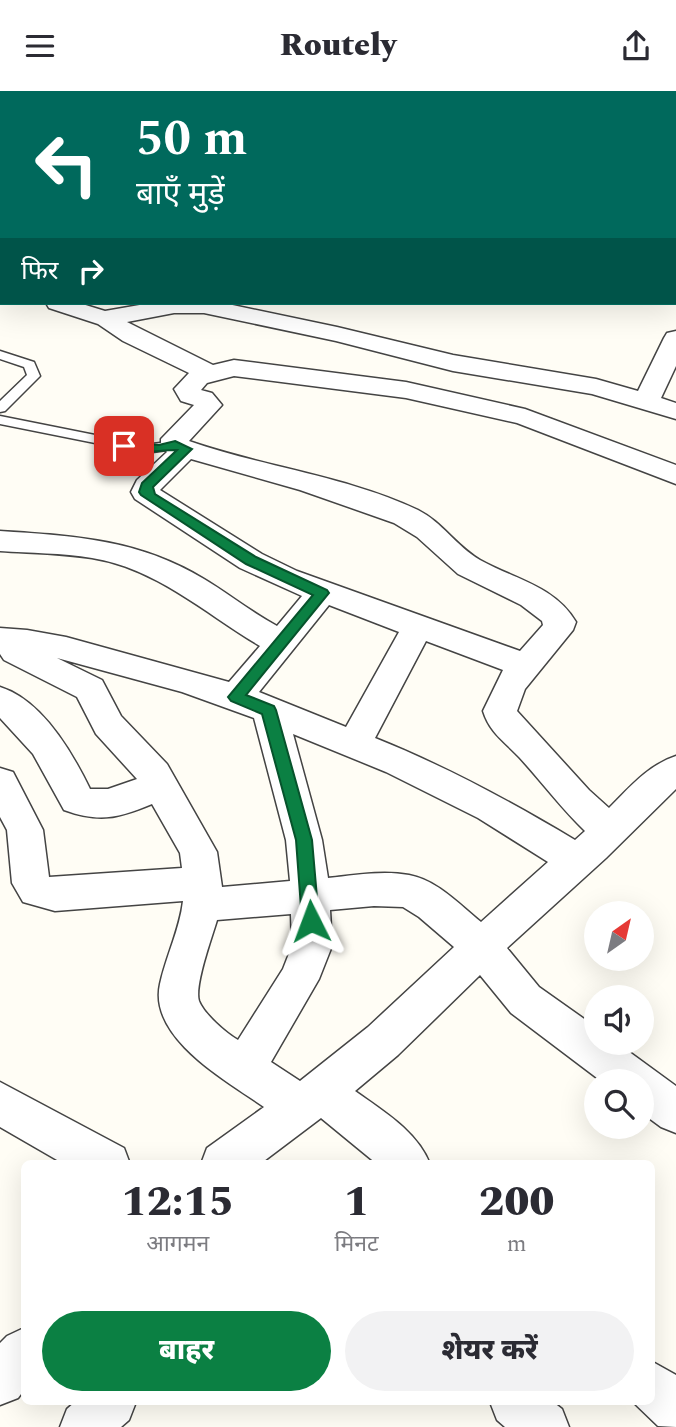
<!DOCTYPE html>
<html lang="hi">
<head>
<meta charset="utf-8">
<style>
  :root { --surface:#fff; --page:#f2f2f3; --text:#2b2b33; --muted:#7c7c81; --accent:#0b8043 }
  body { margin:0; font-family:Spectral,"Noto Sans Devanagari",serif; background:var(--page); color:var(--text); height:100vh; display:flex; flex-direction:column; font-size:26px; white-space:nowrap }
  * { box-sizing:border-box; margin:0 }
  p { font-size:23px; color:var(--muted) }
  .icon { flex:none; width:38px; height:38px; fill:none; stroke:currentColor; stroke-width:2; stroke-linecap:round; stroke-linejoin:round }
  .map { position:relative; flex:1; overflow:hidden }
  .details { position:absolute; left:21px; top:1069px; width:634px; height:245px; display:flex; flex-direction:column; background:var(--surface); border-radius:10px; box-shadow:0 7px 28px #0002 }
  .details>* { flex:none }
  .banner { position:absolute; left:0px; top:0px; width:677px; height:214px; box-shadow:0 7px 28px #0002; background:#00695c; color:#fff; overflow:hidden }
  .needle { width:46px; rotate:34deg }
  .tools { position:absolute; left:584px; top:810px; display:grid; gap:14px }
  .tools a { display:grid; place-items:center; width:70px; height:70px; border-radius:50%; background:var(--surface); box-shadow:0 7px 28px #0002; font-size:35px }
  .pin { position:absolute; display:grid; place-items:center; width:60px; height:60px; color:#fff; margin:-30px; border-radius:14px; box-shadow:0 4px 10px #0006 }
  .me { position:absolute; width:77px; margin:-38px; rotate:357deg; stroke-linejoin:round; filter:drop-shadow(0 0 5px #0008) }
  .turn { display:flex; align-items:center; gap:24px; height:147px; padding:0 21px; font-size:32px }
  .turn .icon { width:91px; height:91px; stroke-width:2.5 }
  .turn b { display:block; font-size:49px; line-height:60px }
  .then { display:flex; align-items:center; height:66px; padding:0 21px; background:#0003; gap:14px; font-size:26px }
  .eta { display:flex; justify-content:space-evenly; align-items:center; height:119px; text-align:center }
  .eta b { font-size:42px; font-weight:800; line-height:49px }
  .button { display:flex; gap:14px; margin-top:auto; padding:14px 21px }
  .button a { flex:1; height:80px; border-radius:42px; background:var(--accent); color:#fff; font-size:28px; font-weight:800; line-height:80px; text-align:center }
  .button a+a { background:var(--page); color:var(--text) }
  header { display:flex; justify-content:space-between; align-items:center; height:91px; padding:0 21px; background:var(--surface); font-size:32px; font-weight:800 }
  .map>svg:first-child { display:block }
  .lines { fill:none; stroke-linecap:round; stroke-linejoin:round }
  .lane-casing { stroke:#444; stroke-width:3 }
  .street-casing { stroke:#444; stroke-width:3 }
  .lane { fill:#fff; fill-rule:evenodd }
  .street { fill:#fff; fill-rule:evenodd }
  .route { fill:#0b8043; stroke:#07532c; stroke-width:2 }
</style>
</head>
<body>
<header><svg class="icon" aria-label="menu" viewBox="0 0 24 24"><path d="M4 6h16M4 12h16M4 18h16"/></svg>Routely<svg class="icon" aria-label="share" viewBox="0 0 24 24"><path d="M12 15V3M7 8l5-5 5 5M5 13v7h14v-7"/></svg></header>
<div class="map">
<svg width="676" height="1336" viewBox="0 0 676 1336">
  <rect width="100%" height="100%" fill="#fffdf5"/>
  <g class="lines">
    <!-- lane casing -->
    <g class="lane-casing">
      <path id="lane" d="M 0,260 L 34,271 L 40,285 L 5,320 L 0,321 L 0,310 L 27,284 L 24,276 L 0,268 Z
        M 0,325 L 145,354 L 175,350 L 182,354 L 175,358 L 145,362 L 0,333 Z"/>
    </g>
    <!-- street casing -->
    <g class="street-casing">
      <path id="street" d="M 0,182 L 2,182 L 2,196 L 0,196 Z
        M 46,212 L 79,212 L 105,220 L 151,212 L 223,212 L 337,236 L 453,264 L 596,288 L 638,300 L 664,247 L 667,242 L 676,240 L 676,275 L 661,307 L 676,312 L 676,328 L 592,303 L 453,280 L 336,250 L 204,222 L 174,222 L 127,231 L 213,274 L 234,269 L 406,291 L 525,318 L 676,374 L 676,393 L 517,332 L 406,307 L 234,285 L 207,292 L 201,299 L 212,302 L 222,314 L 189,350 C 263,376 346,385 418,419 C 442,431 456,455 480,469 C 514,488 555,495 576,531 L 573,539 L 525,598 L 517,620 L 589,699 L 609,717 C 629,697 648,674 676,665 L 676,698 L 606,767 L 507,857 L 539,896 L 597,937 L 597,952 L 617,952 L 676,995 L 676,1042 L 661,1036 L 642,1022 L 642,990 L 601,990 L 511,922 L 480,884 L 398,964 L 355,1000 C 383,1020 417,1040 430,1073 L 377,1073 L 321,1027 L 260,1073 L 201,1073 L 207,1057 L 264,1016 C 227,990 148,947 160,893 C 166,865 180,838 183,810 L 55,820 L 23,811 L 12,792 L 7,739 L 0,726 L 0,677 L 13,681 L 43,739 L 49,786 L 182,777 L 180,762 L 152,713 C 118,727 100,732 64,719 L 33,663 L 0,627 L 0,596 C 42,609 72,661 90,698 L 108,698 L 137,688 L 96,643 L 77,606 L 4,569 L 0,563 L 0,537 L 27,539 L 66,546 L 229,591 L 260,555 C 206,523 156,477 92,467 C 62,462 30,462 0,460 L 0,440 C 74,445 138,448 204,488 C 229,503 251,521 277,535 L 302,505 L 240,477 L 135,408 L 131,401 L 137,389 L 167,361 L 161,354 L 161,348 L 194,314 L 181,310 L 174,298 L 189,282 L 123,250 L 98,233 L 49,217 ZM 191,368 L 300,399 L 394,432 L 417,446 L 458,483 L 521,514 L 542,530 L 543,534 L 520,560 L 297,480 L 262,463 L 160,399 ZM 329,514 L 399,541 L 346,636 L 259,601 ZM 426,550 L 503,579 L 483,620 C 490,642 504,650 519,666 C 542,691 561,717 585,740 L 575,749 C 510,710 445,675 375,647 ZM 57,567 L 182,601 L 254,627 L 286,749 L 290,790 L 222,796 L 217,761 L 167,673 L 121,625 L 102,589 ZM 293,643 L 386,681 L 478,727 L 548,771 L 481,831 C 460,814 437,789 409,784 C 384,779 354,784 328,787 L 322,749 ZM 374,815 L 403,816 L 419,826 L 454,856 L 368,936 L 300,990 L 271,971 L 319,888 L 332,855 L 330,819 ZM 291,823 L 292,855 L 283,878 L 238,949 C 226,942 204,923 199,910 C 194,895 212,846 217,829 Z
        M 0,991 L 124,1057 L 130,1073 L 64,1073 L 0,1036 Z
        M 24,1237 L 24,1299 L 18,1307 L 0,1314 L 0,1252 L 7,1245 Z
        M 651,1270 L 676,1284 L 676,1336 L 658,1335 L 633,1311 L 651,1311 Z
        M 75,1311 L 136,1311 L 129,1329 L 121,1336 L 60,1336 L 67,1318 Z
        M 490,1311 L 553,1311 L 562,1318 L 569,1336 L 505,1336 L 497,1329 Z"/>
    </g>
    <!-- lane -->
    <use href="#lane" class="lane"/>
    <!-- street -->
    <use href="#street" class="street"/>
  </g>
  <!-- route -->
  <path class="route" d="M 175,350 L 192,358 L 153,396 L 155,403 L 256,466 L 327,499 L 329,502 L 246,604 L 274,615 L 276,619 L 312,749 L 319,830 L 317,836 L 311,838 L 304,836 L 302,830 L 296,749 L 262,623 L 231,610 L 228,606 L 313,504 L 246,473 L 141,404 L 139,401 L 142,392 L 177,359 C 160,358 134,367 118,355 L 124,351 L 159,354 Z"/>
</svg>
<div class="tools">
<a><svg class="needle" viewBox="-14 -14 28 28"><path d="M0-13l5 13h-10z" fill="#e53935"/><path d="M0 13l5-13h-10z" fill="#7c7c81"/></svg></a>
<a><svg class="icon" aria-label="sound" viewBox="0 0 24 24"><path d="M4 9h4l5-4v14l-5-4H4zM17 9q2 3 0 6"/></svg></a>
<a><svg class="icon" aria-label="search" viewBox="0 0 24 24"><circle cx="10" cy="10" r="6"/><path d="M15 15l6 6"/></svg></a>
</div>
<div class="pin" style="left:124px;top:355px;background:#d93025"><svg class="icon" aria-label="arrive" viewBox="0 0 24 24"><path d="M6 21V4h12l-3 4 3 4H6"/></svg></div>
<svg class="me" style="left:311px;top:830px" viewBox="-20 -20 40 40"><path d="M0-17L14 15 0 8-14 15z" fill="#0b8043" stroke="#fff" stroke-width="4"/></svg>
<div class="banner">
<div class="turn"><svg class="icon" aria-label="left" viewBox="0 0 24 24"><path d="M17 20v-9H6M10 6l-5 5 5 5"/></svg><div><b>50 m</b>बाएँ मुड़ें</div></div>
<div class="then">फिर<svg class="icon" aria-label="right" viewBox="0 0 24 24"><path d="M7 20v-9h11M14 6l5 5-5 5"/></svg></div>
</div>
<section class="details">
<div class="eta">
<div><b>12:15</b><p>आगमन</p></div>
<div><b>1</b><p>मिनट</p></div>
<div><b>200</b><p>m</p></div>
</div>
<div class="button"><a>बाहर</a><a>शेयर करें</a></div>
</section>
</div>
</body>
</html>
